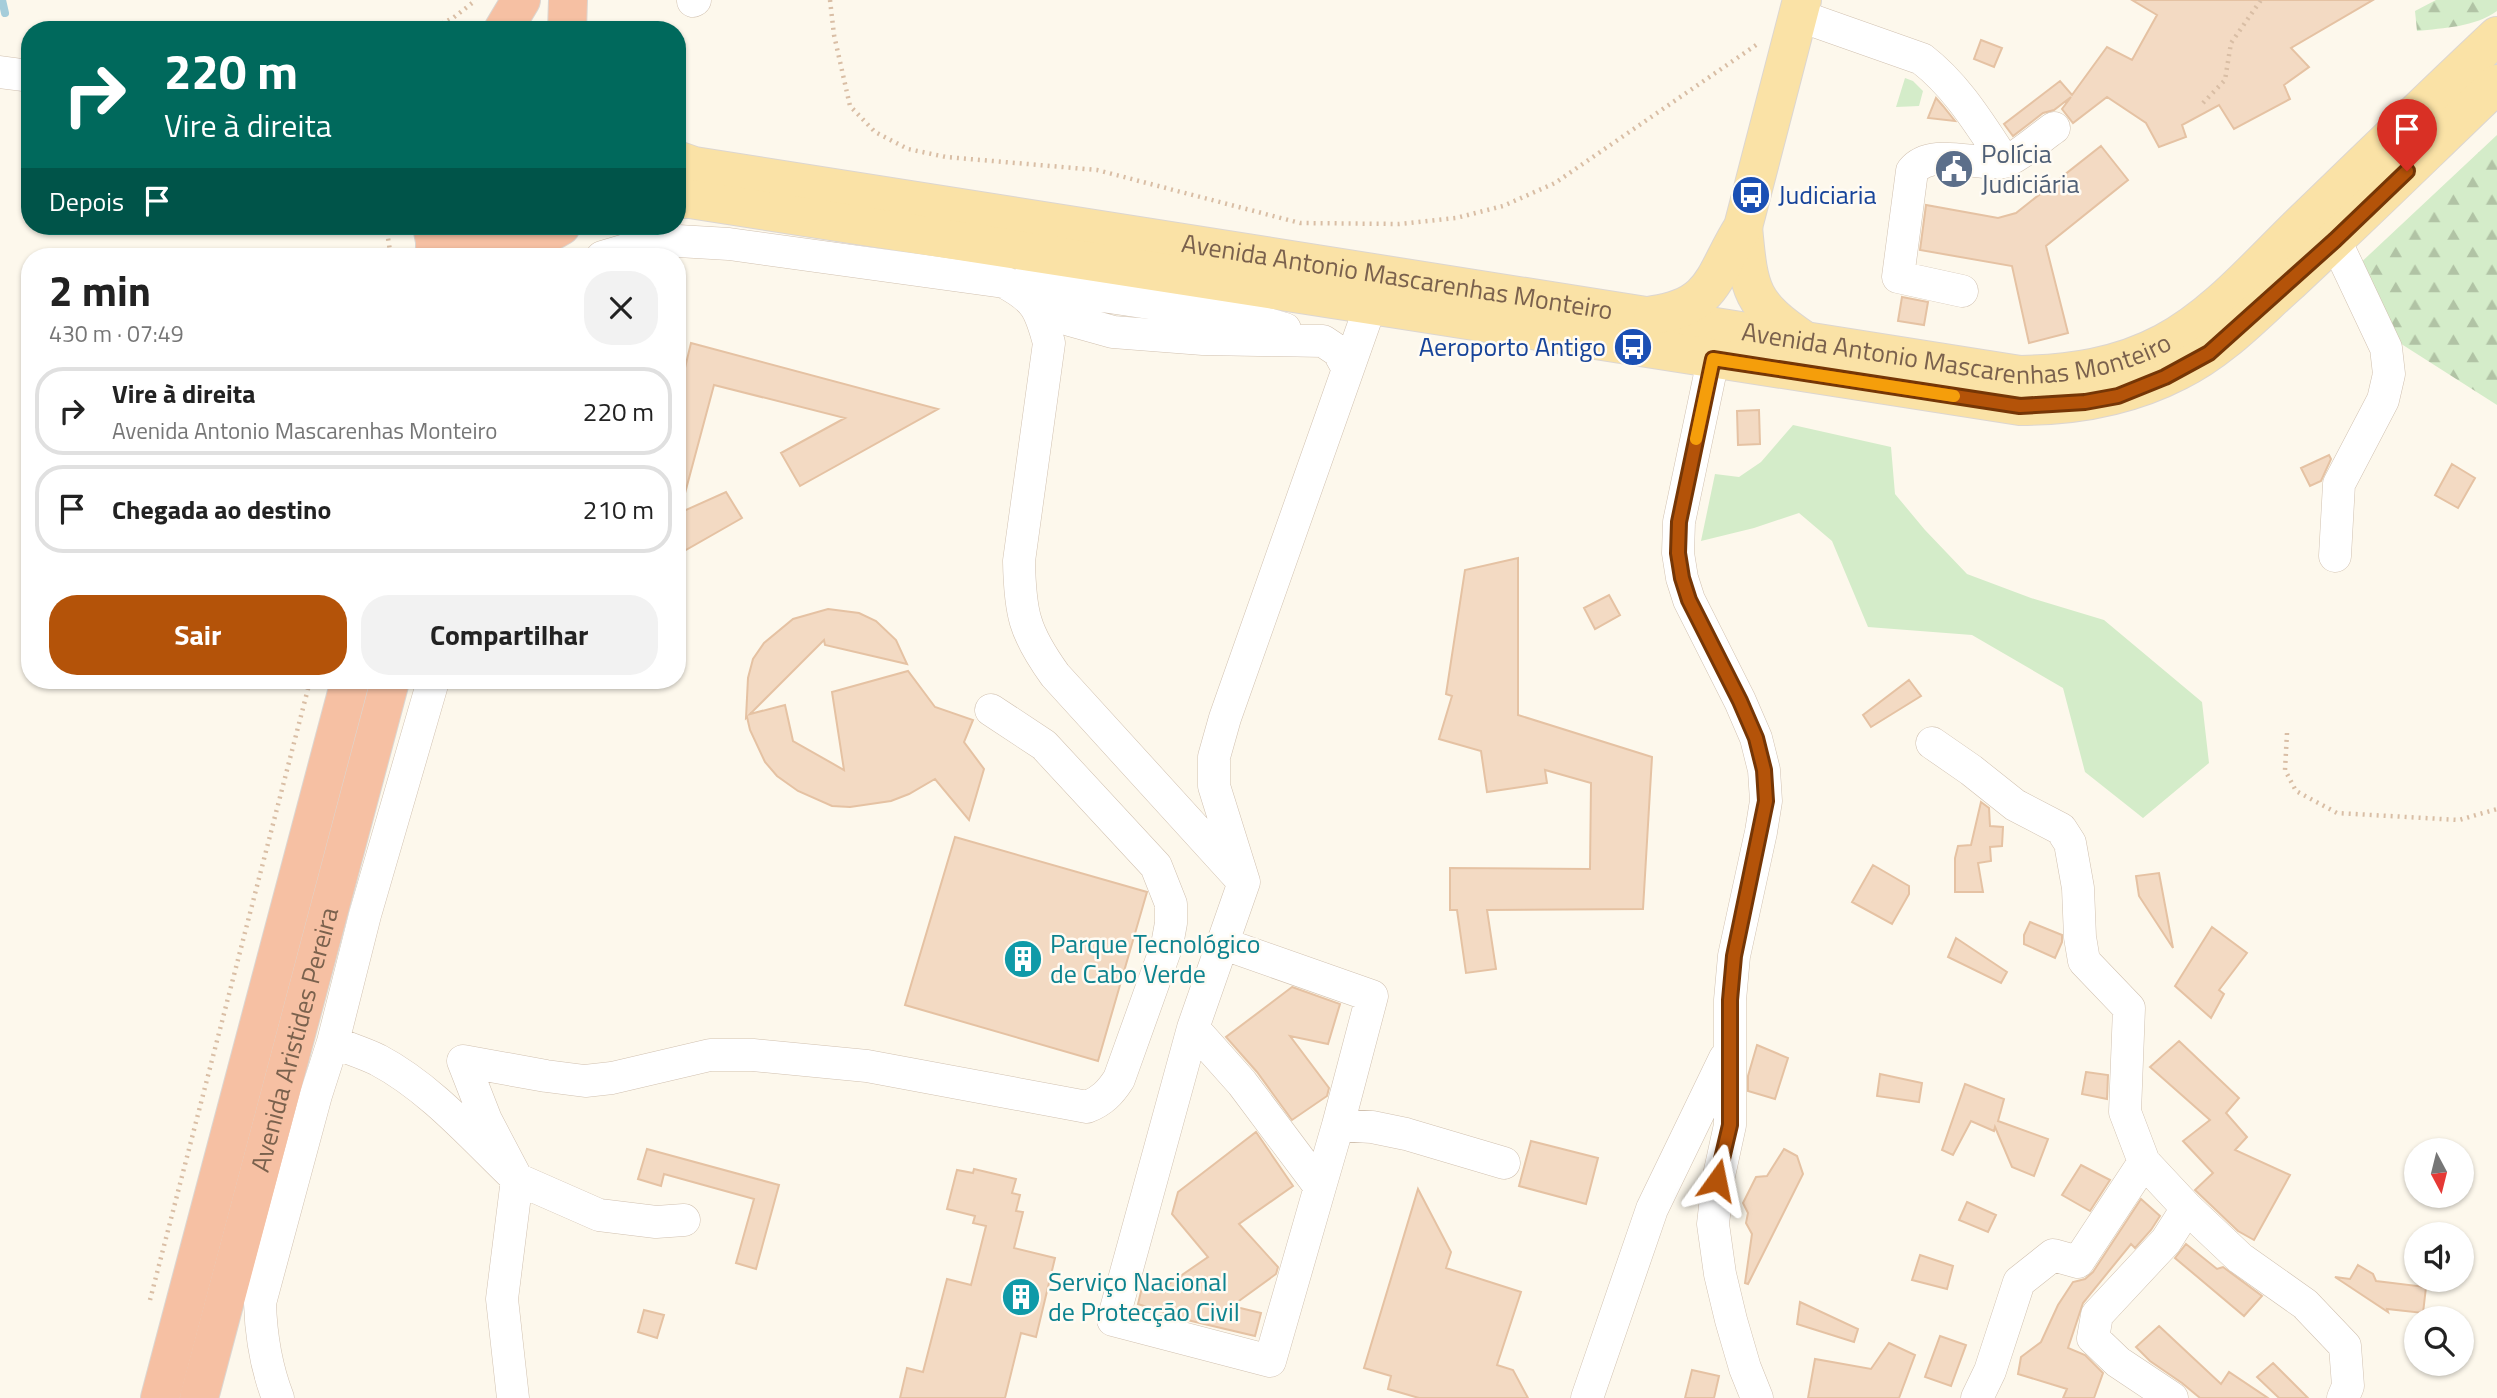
<!DOCTYPE html>
<html lang="pt">
<head>
<meta charset="utf-8">
<style>
  :root { --surface:#fff; --page:#f2f2f2; --text:#222; --muted:#767676; --line:#e0e0e0; --accent:#b45309 }
  body { margin:0; font-family:"Titillium Web",sans-serif; background:var(--page); color:var(--text); height:100vh; display:flex; flex-direction:column; font-size:26px; white-space:nowrap }
  * { box-sizing:border-box; margin:0 }
  p { font-size:23px; color:var(--muted) }
  .icon { flex:none; width:38px; height:38px; fill:none; stroke:currentColor; stroke-width:2; stroke-linecap:round; stroke-linejoin:round }
  .map { position:relative; flex:1; overflow:hidden }
  .details { position:absolute; left:21px; top:248px; width:665px; height:441px; display:flex; flex-direction:column; background:var(--surface); border-radius:28px; box-shadow:0 2px 5px #0004 }
  .details>* { flex:none }
  .banner { position:absolute; left:21px; top:21px; width:665px; height:214px; border-radius:28px; box-shadow:0 2px 5px #0004; background:#00695c; color:#fff; overflow:hidden }
  .needle { width:46px; rotate:173deg }
  .fabs { position:absolute; left:2404px; top:1138px; display:grid; gap:14px }
  .fabs a { display:grid; place-items:center; width:70px; height:70px; border-radius:50%; background:var(--surface); box-shadow:0 2px 5px #0004; font-size:35px }
  .pin { position:absolute; display:grid; place-items:center; width:60px; height:60px; color:#fff; margin:-72px -30px; border-radius:50% 50% 50% 0; rotate:-45deg; box-shadow:0 0 7px #0007 }
  .pin .icon { rotate:45deg }
  .me { position:absolute; width:77px; margin:-38px; rotate:12deg; stroke-linejoin:round; filter:drop-shadow(0 0 5px #0008) }
  .turn { display:flex; align-items:center; gap:24px; height:147px; padding:0 28px; font-size:32px }
  .turn .icon { width:91px; height:91px; stroke-width:2.5 }
  .turn b { display:block; font-size:49px; line-height:60px }
  .then { display:flex; align-items:center; height:66px; padding:0 28px; background:#0003; gap:14px; font-size:26px }
  .round { display:grid; place-items:center; flex:none; width:74px; height:74px; border-radius:28px; background:var(--page) }
  .summary { display:flex; align-items:center; justify-content:space-between; height:119px; padding:0 28px }
  h1 { font-size:42px; font-weight:700; line-height:52px }
  .action { display:flex; gap:14px; margin-top:auto; padding:14px 28px }
  .action a { flex:1; height:80px; border-radius:28px; background:var(--accent); color:#fff; font-size:28px; font-weight:700; line-height:80px; text-align:center }
  .action a+a { background:var(--page); color:var(--text) }
  ul { padding:0; list-style:none }
  li { display:flex; align-items:center; gap:21px; height:88px; margin:0 14px 10px; padding:0 14px; border:4px solid var(--line); border-radius:28px }
  li div { flex:1 }
  li b { display:block; font-size:26px }
  li em { font-style:normal }
  .map>svg:first-child { display:block }
  .grass { fill:#d4ecc9 }
  .forest { fill:url(#forest-firs) }
  .lines { fill:none; stroke-linecap:round; stroke-linejoin:round }
  .stream { stroke:#a5cdda; stroke-width:8 }
  .building { fill:#f3dac3; stroke:#e5c2a3; stroke-width:2 }
  .minor-casing { stroke:#d1c1b0; stroke-width:33 }
  .major-casing { stroke:#dcd6d1; stroke-width:40 }
  .highway-casing { stroke:#dcd6d1; stroke-width:40 }
  .path { stroke:#d9bea5; stroke-width:4.5; stroke-dasharray:2 5; stroke-linecap:butt }
  .minor { stroke:#fff; stroke-width:32 }
  .major { stroke:#fae2a6; stroke-width:38 }
  .highway { stroke:#f6c0a3; stroke-width:38 }
  .route-casing { stroke:#753606; stroke-width:18 }
  .route { stroke:#b45309; stroke-width:12 }
  .slow { stroke:#f59e0b; stroke-width:12 }
  .labels { text-anchor:middle; stroke-width:5; stroke-linejoin:round; paint-order:stroke }
  .service-label { font-size:26px; fill:#4e5e75; stroke:#fffbf3; text-anchor:start }
  .transit-label { font-size:26px; fill:#164399; stroke:#fffbf3; text-anchor:start }
  .street-label { font-size:26px; fill:#7a614d; stroke:#fffbf3 }
  .culture-label { font-size:26px; fill:#0d838f; stroke:#fffbf3; text-anchor:start }
</style>
</head>
<body>
<div class="map">
<svg width="2497" height="1398" viewBox="0 0 2497 1398">
  <defs>
    <pattern id="forest-firs" width="22" height="20" patternUnits="userSpaceOnUse" patternTransform="scale(1.75)"><rect width="22" height="20" fill="#d4ecc9"/><path d="M5 1l3.5 6h-7zM16 11l3.5 6h-7z" fill="#b1c3a5"/></pattern>
  </defs>
  <rect width="100%" height="100%" fill="#fdf8ec"/>
  <!-- grass -->
  <path class="grass" d="M 1905,78 L 1913,81 L 1923,91 L 1919,106 L 1896,107 Z
    M 1793,425 L 1891,447 L 1895,494 L 1925,530 L 1967,574 L 2031,598 L 2104,620 L 2202,702 L 2209,763 L 2143,818 L 2085,772 L 2063,688 L 1972,635 L 1868,627 L 1832,541 L 1799,513 L 1754,528 L 1701,541 L 1715,474 L 1739,477 L 1761,462 Z"/>
  <!-- forest -->
  <path class="forest" d="M 2436,0 L 2497,0 L 2497,11 C 2475,27 2444,28 2417,31 L 2415,11 Z
    M 2497,135 L 2497,405 L 2359,317 L 2354,269 Z"/>
  <g class="lines">
    <!-- stream -->
    <path class="stream" d="M 2,0 L 5,13"/>
  </g>
  <!-- building -->
  <path class="building" d="M 2132,0 L 2373,0 L 2291,48 L 2309,67 L 2284,85 L 2290,99 L 2234,129 L 2219,105 L 2182,125 L 2186,137 L 2159,147 L 2146,123 L 2107,97 L 2073,123 L 2062,109 L 2071,97 L 2054,110 L 2043,113 L 2013,136 L 2004,124 L 2060,81 L 2072,95 L 2107,47 L 2132,60 L 2157,15 Z
    M 1981,40 L 2002,48 L 1994,67 L 1974,59 Z
    M 1936,98 L 1943,106 L 1955,121 L 1928,118 Z
    M 2101,146 L 2128,180 L 2046,246 L 2068,333 L 2029,343 L 2012,266 L 1920,250 L 1926,205 L 1998,218 L 2016,213 Z
    M 1902,297 L 1928,302 L 1924,325 L 1898,321 Z
    M 691,343 L 938,409 L 800,486 L 781,453 L 845,418 L 714,385 L 684,497 L 677,496 L 677,401 Z
    M 1759,410 L 1760,444 L 1738,445 L 1737,411 Z
    M 2329,455 L 2331,459 L 2321,481 L 2310,486 L 2301,468 Z
    M 2452,464 L 2475,478 L 2458,508 L 2435,495 Z
    M 726,492 L 742,518 L 677,555 L 677,514 Z
    M 1518,558 L 1518,715 L 1652,757 L 1643,909 L 1487,910 L 1496,969 L 1466,973 L 1457,910 L 1450,910 L 1450,868 L 1590,869 L 1591,783 L 1545,770 L 1547,783 L 1487,792 L 1481,751 L 1439,739 L 1452,696 L 1446,694 L 1465,570 Z
    M 1609,595 L 1620,615 L 1595,629 L 1584,608 Z
    M 828,609 L 859,613 L 876,621 L 896,640 L 907,664 L 825,645 L 824,640 L 750,714 L 785,705 L 793,741 L 844,770 L 832,692 L 908,671 L 935,707 L 973,720 L 964,742 L 984,769 L 969,820 L 935,779 L 909,794 L 891,801 L 850,807 L 832,806 L 798,791 L 777,776 L 765,762 L 750,730 L 747,717 L 746,718 L 748,678 L 753,659 L 764,643 L 793,619 Z
    M 1909,680 L 1921,696 L 1871,727 L 1863,715 Z
    M 1981,802 L 1989,808 L 1990,826 L 2003,827 L 2002,846 L 1990,847 L 1991,861 L 1978,863 L 1983,892 L 1955,892 L 1955,858 L 1958,846 L 1971,845 Z
    M 955,837 L 1147,892 L 1098,1061 L 905,1005 Z
    M 1873,865 L 1909,886 L 1909,894 L 1892,924 L 1852,902 Z
    M 2159,873 L 2173,948 L 2139,896 L 2136,876 Z
    M 2030,922 L 2062,935 L 2062,942 L 2055,958 L 2024,944 L 2024,935 Z
    M 2212,927 L 2247,953 L 2219,990 L 2224,994 L 2211,1018 L 2175,986 Z
    M 1956,938 L 2007,972 L 2001,983 L 1948,957 Z
    M 1292,987 L 1340,1004 L 1328,1044 L 1290,1036 L 1329,1088 L 1327,1096 L 1292,1120 L 1257,1072 L 1226,1037 Z
    M 2179,1041 L 2239,1098 L 2226,1113 L 2247,1137 L 2235,1150 L 2290,1175 L 2254,1240 L 2238,1231 L 2195,1190 L 2213,1173 L 2183,1141 L 2210,1120 L 2150,1067 Z
    M 1757,1045 L 1788,1058 L 1775,1099 L 1748,1091 L 1748,1076 Z
    M 2086,1072 L 2108,1075 L 2107,1099 L 2082,1094 Z
    M 1880,1074 L 1922,1083 L 1919,1102 L 1877,1096 Z
    M 1965,1084 L 2004,1099 L 1998,1121 L 2048,1139 L 2034,1176 L 2012,1167 L 1995,1127 L 1994,1131 L 1971,1121 L 1953,1155 L 1942,1150 Z
    M 1256,1132 L 1293,1186 L 1239,1224 L 1278,1267 L 1276,1274 L 1232,1306 L 1261,1313 L 1255,1336 L 1183,1319 L 1138,1304 L 1144,1279 L 1166,1286 L 1208,1257 L 1172,1214 L 1178,1192 Z
    M 1531,1141 L 1598,1158 L 1586,1204 L 1519,1186 Z
    M 647,1149 L 779,1185 L 756,1269 L 736,1263 L 754,1199 L 664,1174 L 661,1186 L 638,1179 Z
    M 1784,1149 L 1797,1156 L 1803,1174 L 1748,1284 L 1745,1283 L 1752,1234 L 1746,1223 L 1748,1213 L 1743,1203 L 1756,1177 L 1767,1176 Z
    M 2081,1165 L 2110,1180 L 2090,1211 L 2062,1195 Z
    M 974,1169 L 1016,1179 L 1012,1193 L 1020,1195 L 1016,1211 L 1023,1212 L 1014,1248 L 1055,1258 L 1036,1337 L 1021,1333 L 1005,1398 L 900,1398 L 907,1368 L 923,1372 L 947,1279 L 971,1285 L 986,1226 L 973,1223 L 975,1216 L 947,1209 L 957,1170 L 973,1173 Z
    M 1418,1189 L 1451,1252 L 1446,1268 L 1521,1292 L 1497,1365 L 1513,1370 L 1528,1398 L 1419,1398 L 1388,1389 L 1391,1376 L 1364,1368 Z
    M 2141,1199 L 2160,1216 L 2151,1230 L 2135,1248 L 2131,1244 L 2083,1303 L 2068,1348 L 2085,1355 L 2103,1373 L 2094,1398 L 2063,1398 L 2067,1389 L 2018,1374 L 2021,1357 L 2041,1342 L 2058,1305 L 2073,1282 L 2085,1279 L 2093,1272 Z
    M 1967,1202 L 1996,1215 L 1988,1232 L 1959,1220 Z
    M 2186,1244 L 2217,1269 L 2223,1267 L 2262,1296 L 2244,1316 L 2175,1258 Z
    M 1920,1255 L 1953,1266 L 1947,1289 L 1912,1280 Z
    M 2358,1265 L 2373,1274 L 2376,1281 L 2426,1287 L 2423,1313 L 2387,1309 L 2388,1312 L 2335,1277 L 2350,1279 Z
    M 1800,1302 L 1858,1329 L 1854,1342 L 1797,1324 Z
    M 644,1310 L 664,1315 L 657,1338 L 638,1332 Z
    M 2159,1326 L 2221,1384 L 2229,1372 L 2268,1398 L 2200,1398 L 2182,1383 L 2150,1361 L 2136,1347 Z
    M 1940,1336 L 1966,1345 L 1951,1386 L 1925,1377 Z
    M 1889,1343 L 1915,1355 L 1899,1398 L 1808,1398 L 1815,1359 L 1871,1369 Z
    M 2273,1363 L 2308,1398 L 2279,1398 L 2257,1377 Z
    M 1692,1370 L 1719,1376 L 1714,1398 L 1685,1398 Z"/>
  <g class="lines">
    <!-- minor casing -->
    <g class="minor-casing">
      <path id="minor" d="M 693,1 L 695,0
        M 1797,15 L 1922,59 C 1958,87 1980,125 2005,162
        M 0,72 L 30,76
        M 2335,240 L 2386,348 L 2389,374 L 2383,400 L 2339,484 L 2335,556
        M 602,257 L 639,246 L 678,241 L 729,244 L 1004,282 C 1036,299 1040,309 1049,343 L 1019,561 C 1020,613 1024,632 1055,675 L 1237,875
        M 1022,284 L 1243,317 L 1285,329
        M 1962,291 L 1898,277 L 1912,171 C 1931,147 1976,166 2003,162 C 2015,160 2042,136 2054,128
        M 1028,295 L 1070,320 L 1113,332 L 1203,339 L 1323,341 L 1338,351 L 1348,369
        M 1371,304 L 1225,718 L 1214,757 L 1214,786 L 1244,882 L 1193,1028 L 1242,1083 L 1320,1187 L 1338,1125 L 1372,1127 L 1406,1134 L 1504,1163
        M 1713,360 L 1679,522 L 1678,553 L 1682,578 L 1689,600 L 1740,701 L 1756,738 L 1764,770 L 1766,801 L 1761,832 L 1734,956 L 1730,1000 L 1730,1125 L 1718,1180 L 1713,1224 L 1720,1274 L 1731,1320 L 1745,1368 L 1757,1398
        M 433,681 L 365,915 L 333,1042 C 347,1048 364,1053 378,1060 C 431,1088 474,1138 517,1179 L 486,1120 L 463,1061 L 546,1076 L 585,1081 L 612,1078 L 710,1055 L 753,1055 L 867,1066 L 1087,1107 C 1102,1101 1110,1093 1119,1079 L 1167,945 L 1171,923 L 1171,904 L 1156,866 L 1044,745 L 991,710
        M 1932,743 L 1971,770 L 2015,805 L 2061,829 L 2070,843 L 2078,888 L 2080,937 L 2084,961 L 2129,1008 L 2125,1112 L 2144,1162 L 2187,1208 L 2240,1258 L 2305,1304 L 2345,1346 L 2348,1386 L 2343,1398
        M 1224,944 L 1372,996 L 1338,1125
        M 1193,1028 L 1113,1320 L 1270,1361 L 1320,1187
        M 278,1398 C 266,1367 261,1336 260,1303 L 316,1095 L 333,1042
        M 513,1398 L 502,1299 L 517,1179 L 599,1215 L 656,1222 L 684,1220
        M 1587,1398 L 1652,1209 L 1725,1058
        M 1977,1398 L 1990,1371 L 2019,1282 L 2053,1255 L 2078,1262 L 2144,1162
        M 2172,1398 L 2118,1362 L 2093,1338 L 2097,1315 L 2166,1241 L 2187,1208"/>
    </g>
    <!-- major casing -->
    <g class="major-casing">
      <g id="major">
        <path id="s1" d="M 677,160 L 694,166 L 2020,375 C 2070,374 2119,367 2164,343 C 2215,316 2256,268 2297,228 C 2363,164 2430,99 2497,36"/>
        <path d="M 677,199 L 690,199 L 2020,406 C 2076,406 2128,397 2178,371 C 2221,350 2255,313 2290,282 C 2360,217 2428,150 2497,84"/>
        <path d="M 1743,227 C 1749,291 1750,304 1805,341"/>
        <path d="M 1653,315 C 1716,307 1714,272 1743,227 L 1802,0"/>
      </g>
    </g>
    <!-- highway casing -->
    <g class="highway-casing">
      <g id="highway">
        <path d="M 503,30 L 521,0"/>
        <path d="M 567,30 L 568,0"/>
        <path d="M 432,226 L 435,241 L 435,257"/>
        <path d="M 455,226 C 485,251 530,245 561,226"/>
        <path d="M 160,1398 L 350,681"/>
        <path id="s2" d="M 199,1398 L 390,681"/>
      </g>
    </g>
    <!-- path -->
    <path class="path" d="M 830,0 L 834,35 L 850,106 L 875,132 L 908,149 L 946,157 L 1097,170 L 1300,223 L 1399,224 L 1456,218 L 1503,206 L 1555,183 L 1759,43
      M 429,30 L 453,18 L 476,0
      M 2203,103 L 2225,80 L 2231,43 L 2261,0
      M 382,226 L 388,238 L 391,257
      M 2287,733 L 2285,770 L 2296,791 L 2337,813 L 2459,820 L 2497,809
      M 150,1300 L 310,681"/>
    <!-- minor -->
    <use href="#minor" class="minor"/>
    <!-- major -->
    <use href="#major" class="major"/>
    <!-- highway -->
    <use href="#highway" class="highway"/>
  </g>
  <g class="lines">
    <!-- route casing -->
    <g class="route-casing">
      <path id="route" d="M 1717,1180 L 1730,1125 L 1730,1000 L 1734,956 L 1766,801 L 1764,770 L 1756,738 L 1740,701 L 1689,600 L 1682,578 L 1678,553 L 1679,522 L 1713,359 L 2020,406 L 2085,402 L 2118,396 L 2165,377 L 2209,353 L 2335,240 L 2407,171"/>
    </g>
    <!-- route -->
    <use href="#route" class="route"/>
    <!-- slow -->
    <path class="slow" d="M 1696,439 L 1713,359 L 1954,396"/>
  </g>
  <!-- icons -->
  <defs>
    <g id="civic-disc" transform="scale(2.0125)"><circle r="9.5" fill="#5c6f8a" stroke="#fffbf3"/><path d="M-.6-6.5H3V-4.5H.6V-3L4-1V1h2V6H-6V1h2V-1L-.6-3ZM-1.2 2.5V6h2.4V2.5Z" fill="#fff"/></g>
    <g id="bus-disc" transform="scale(2.0125)"><circle r="9.5" fill="#1a4fb4" stroke="#fffbf3"/><path d="M-5-6H5V4H4V6H2V4H-2V6H-4V4H-5ZM-3.5-4V0h7V-4ZM-3.5 1.2v1.5H-2V1.2ZM2 1.2v1.5H3.5V1.2Z" fill="#fff"/></g>
    <g id="building-disc" transform="scale(2.0125)"><circle r="9.5" fill="#0f9aa8" stroke="#fffbf3"/><path d="M-4-6H4V6H1V3H-1V6H-4ZM-2.5-4.3h1.7v1.8h-1.7ZM.8-4.3h1.7v1.8H.8ZM-2.5-1h1.7V.8h-1.7ZM.8-1h1.7V.8H.8Z" fill="#fff"/></g>
  </defs>
  <g fill-rule="evenodd">
    <use href="#civic-disc" x="1954" y="169"/>
    <use href="#bus-disc" x="1751" y="195"/>
    <use href="#bus-disc" x="1633" y="347"/>
    <use href="#building-disc" x="1023" y="959"/>
    <use href="#building-disc" x="1021" y="1297"/>
  </g>
  <g class="labels">
    <!-- service labels -->
    <g class="service-label">
      <text x="1981" y="163">Polícia<tspan x="1981" dy="30">Judiciária</tspan></text>
    </g>
    <!-- transit labels -->
    <g class="transit-label">
      <text x="1778" y="204">Judiciaria</text>
      <text x="1606" y="356" text-anchor="end">Aeroporto Antigo</text>
    </g>
    <!-- street labels -->
    <g class="street-label">
      <text dy="9" stroke="none"><textPath href="#s1" startOffset="730">Avenida Antonio Mascarenhas Monteiro</textPath></text>
      <text dy="9" stroke="none"><textPath href="#s1" startOffset="1297">Avenida Antonio Mascarenhas Monteiro</textPath></text>
      <text dy="9" stroke="none"><textPath href="#s2" startOffset="371">Avenida Aristides Pereira</textPath></text>
    </g>
    <!-- culture labels -->
    <g class="culture-label">
      <text x="1050" y="953">Parque Tecnológico<tspan x="1050" dy="30">de Cabo Verde</tspan></text>
      <text x="1048" y="1291">Serviço Nacional<tspan x="1048" dy="30">de Protecção Civil</tspan></text>
    </g>
  </g>
</svg>
<div class="fabs">
<a><svg class="needle" viewBox="-14 -14 28 28"><path d="M0-13l5 13h-10z" fill="#e53935"/><path d="M0 13l5-13h-10z" fill="#767676"/></svg></a>
<a><svg class="icon" aria-label="sound" viewBox="0 0 24 24"><path d="M4 9h4l5-4v14l-5-4H4zM17 9q2 3 0 6"/></svg></a>
<a><svg class="icon" aria-label="search" viewBox="0 0 24 24"><circle cx="10" cy="10" r="6"/><path d="M15 15l6 6"/></svg></a>
</div>
<div class="pin" style="left:2407px;top:171px;background:#d93025"><svg class="icon" aria-label="arrive" viewBox="0 0 24 24"><path d="M6 21V4h12l-3 4 3 4H6"/></svg></div>
<svg class="me" style="left:1717px;top:1180px" viewBox="-20 -20 40 40"><path d="M0-17L14 15 0 8-14 15z" fill="#b45309" stroke="#fff" stroke-width="4"/></svg>
<div class="banner">
<div class="turn"><svg class="icon" aria-label="right" viewBox="0 0 24 24"><path d="M7 20v-9h11M14 6l5 5-5 5"/></svg><div><b>220 m</b>Vire à direita</div></div>
<div class="then">Depois<svg class="icon" aria-label="arrive" viewBox="0 0 24 24"><path d="M6 21V4h12l-3 4 3 4H6"/></svg></div>
</div>
<section class="details">
<div class="summary"><div><h1>2 min</h1><p>430 m · 07:49</p></div><a class="round"><svg class="icon" aria-label="close" viewBox="0 0 24 24"><path d="M6 6l12 12M18 6L6 18"/></svg></a></div>
<ul>
<li><svg class="icon" aria-label="right" viewBox="0 0 24 24"><path d="M7 20v-9h11M14 6l5 5-5 5"/></svg><div><b>Vire à direita</b><p>Avenida Antonio Mascarenhas Monteiro</p></div><em>220 m</em></li>
<li><svg class="icon" aria-label="arrive" viewBox="0 0 24 24"><path d="M6 21V4h12l-3 4 3 4H6"/></svg><div><b>Chegada ao destino</b></div><em>210 m</em></li>
</ul>
<div class="action"><a>Sair</a><a>Compartilhar</a></div>
</section>
</div>
</body>
</html>
